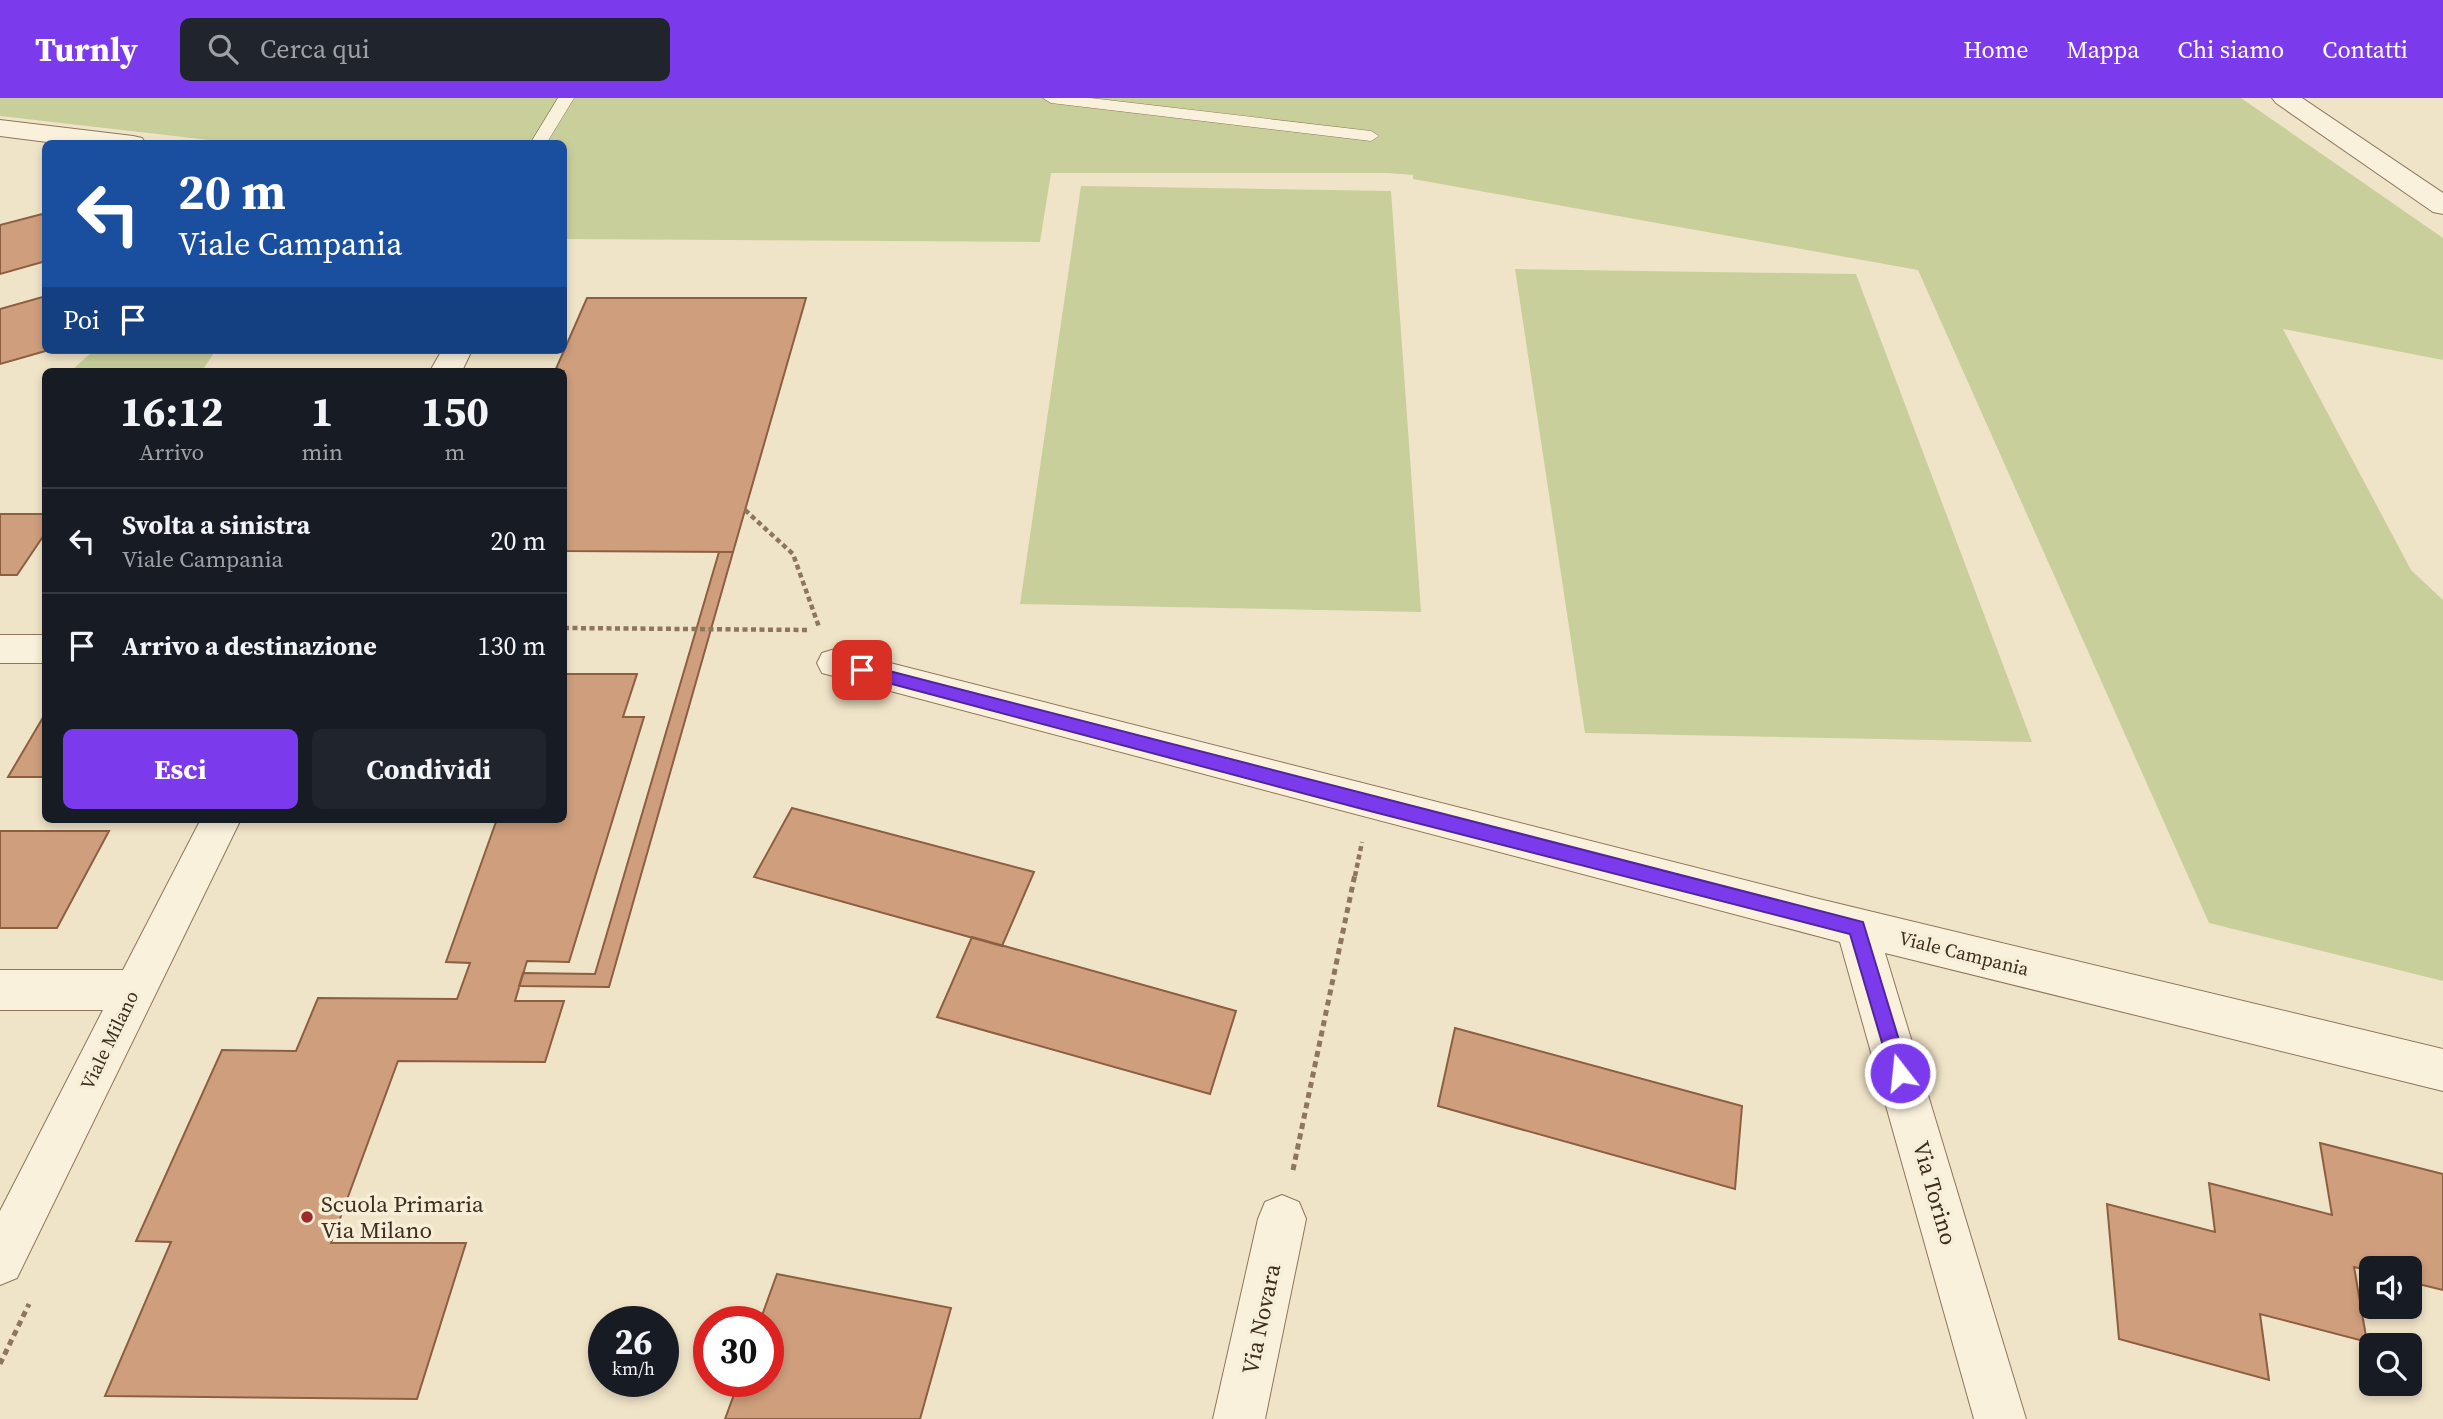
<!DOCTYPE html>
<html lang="it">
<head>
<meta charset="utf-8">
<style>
  :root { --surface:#171b24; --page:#20242c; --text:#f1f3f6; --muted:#9ea1a6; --line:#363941; --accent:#7c3aed }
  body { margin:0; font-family:"Source Serif 4",serif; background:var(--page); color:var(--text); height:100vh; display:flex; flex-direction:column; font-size:26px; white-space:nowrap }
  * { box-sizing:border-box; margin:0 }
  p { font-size:23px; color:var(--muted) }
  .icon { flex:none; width:38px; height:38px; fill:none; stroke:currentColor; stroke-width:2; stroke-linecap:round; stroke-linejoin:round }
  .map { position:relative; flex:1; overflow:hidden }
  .side { position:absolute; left:42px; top:270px; width:525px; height:455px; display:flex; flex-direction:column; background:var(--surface); border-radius:10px; box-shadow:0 4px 10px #0003 }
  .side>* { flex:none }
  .guide { position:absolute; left:42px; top:42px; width:525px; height:214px; border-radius:10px; box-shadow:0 4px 10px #0003; background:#1a4fa0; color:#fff; overflow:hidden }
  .tools { position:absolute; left:2359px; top:1158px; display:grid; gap:14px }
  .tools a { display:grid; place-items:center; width:63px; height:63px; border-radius:10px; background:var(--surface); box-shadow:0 4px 10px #0003; font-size:35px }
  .speed { position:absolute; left:588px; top:1208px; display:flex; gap:14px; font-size:35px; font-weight:700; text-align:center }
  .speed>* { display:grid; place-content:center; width:91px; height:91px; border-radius:50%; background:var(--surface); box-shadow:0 4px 10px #0003; line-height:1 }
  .speed small { font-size:18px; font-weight:400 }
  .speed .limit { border:10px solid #d22; background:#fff; color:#111 }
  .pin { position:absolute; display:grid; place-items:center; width:60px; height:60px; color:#fff; margin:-30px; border-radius:14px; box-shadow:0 4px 10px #0006 }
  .me { position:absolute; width:77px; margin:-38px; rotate:344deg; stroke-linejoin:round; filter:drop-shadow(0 0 5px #0008) }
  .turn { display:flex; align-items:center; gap:24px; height:147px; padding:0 21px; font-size:32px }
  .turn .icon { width:91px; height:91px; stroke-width:2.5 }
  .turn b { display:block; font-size:49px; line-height:60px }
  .then { display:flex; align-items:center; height:66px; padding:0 21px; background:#0003; gap:14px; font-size:26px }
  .eta { display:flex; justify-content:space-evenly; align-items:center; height:119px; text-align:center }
  .eta b { font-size:42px; font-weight:700; line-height:49px }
  .cta { display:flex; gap:14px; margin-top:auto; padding:14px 21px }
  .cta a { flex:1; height:80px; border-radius:10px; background:var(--accent); color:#fff; font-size:28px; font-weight:700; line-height:80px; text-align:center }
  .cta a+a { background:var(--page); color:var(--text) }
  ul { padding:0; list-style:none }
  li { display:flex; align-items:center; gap:21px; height:105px; padding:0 21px; border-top:2px solid var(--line) }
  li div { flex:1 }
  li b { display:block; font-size:26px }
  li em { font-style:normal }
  header { display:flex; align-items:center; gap:42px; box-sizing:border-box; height:98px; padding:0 35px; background:var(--accent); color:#fff }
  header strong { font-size:33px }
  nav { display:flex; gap:38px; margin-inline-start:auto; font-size:24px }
  .search { width:490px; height:63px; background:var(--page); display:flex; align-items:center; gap:18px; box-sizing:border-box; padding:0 24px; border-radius:10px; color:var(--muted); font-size:26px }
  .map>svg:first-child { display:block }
  .green { fill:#c9cf9b }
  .building { fill:#cf9f7d; stroke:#8d5f41; stroke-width:2 }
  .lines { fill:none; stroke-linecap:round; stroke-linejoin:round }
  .service-casing { stroke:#8d765c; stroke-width:1 }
  .minor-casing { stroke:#8d765c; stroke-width:2 }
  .path-far1 { stroke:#8d765c; stroke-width:4.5; stroke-dasharray:5 3.5; stroke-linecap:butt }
  .path { stroke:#8d765c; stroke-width:5; stroke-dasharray:6 4.5; stroke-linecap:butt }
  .service { fill:#faf1dc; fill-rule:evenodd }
  .minor { fill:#faf1dc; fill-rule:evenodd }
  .route { fill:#7c3aed; stroke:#51269a; stroke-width:2 }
  .poi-dot { fill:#9e2a2b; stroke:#f7eed8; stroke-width:2.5 }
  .labels { text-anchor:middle; stroke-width:7; stroke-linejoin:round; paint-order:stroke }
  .street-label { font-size:19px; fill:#3d2e20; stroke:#f7eed8 }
  .near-street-label { font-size:23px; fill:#3d2e20; stroke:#f7eed8 }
  .near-poi-label { font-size:23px; fill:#3d2e20; stroke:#f7eed8; text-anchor:start }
</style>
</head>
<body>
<header>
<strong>Turnly</strong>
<div class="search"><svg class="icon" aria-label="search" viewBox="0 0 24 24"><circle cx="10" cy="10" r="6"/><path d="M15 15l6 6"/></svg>Cerca qui</div>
<nav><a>Home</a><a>Mappa</a><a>Chi siamo</a><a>Contatti</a></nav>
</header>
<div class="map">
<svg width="2443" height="1321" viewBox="0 0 2443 1321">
  <rect width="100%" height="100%" fill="#f0e4c8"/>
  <!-- green -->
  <path class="green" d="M 0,0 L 2241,0 L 2443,140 L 2443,262 L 2283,231 L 2411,472 L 2443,502 L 2443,883 L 2209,825 L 1918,172 L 1413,81 L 1413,77 L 1388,75 L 1051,75 L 1040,144 L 564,141 L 564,46 L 244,46 L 0,18 Z
    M 1081,88 L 1391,93 L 1421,514 L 1020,506 Z
    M 1515,171 L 1856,176 L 2032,644 L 1585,635 Z
    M 94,252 L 216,252 L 202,273 L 71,273 Z"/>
  <!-- building -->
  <path class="building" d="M 46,115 L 46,163 L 0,176 L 0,127 Z
    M 46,198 L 46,252 L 49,252 L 0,266 L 0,211 Z
    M 587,200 L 806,200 L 733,454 L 564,453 L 564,273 L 555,273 Z
    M 0,416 L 46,416 L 46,434 L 17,477 L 0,477 Z
    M 719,454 L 733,454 L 609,889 L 519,888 L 523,875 L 595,876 Z
    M 564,576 L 637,576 L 623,619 L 644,619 L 569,864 L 527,863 L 515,903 L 564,903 L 545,964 L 398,963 L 331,1145 L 466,1145 L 417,1301 L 105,1298 L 171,1144 L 136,1143 L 222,952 L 296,953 L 318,900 L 457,901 L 470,865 L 446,864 L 497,721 L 564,721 Z
    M 45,616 L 46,679 L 8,679 Z
    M 792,710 L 1034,774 L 1002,848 L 754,779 Z
    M 0,733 L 109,733 L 57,830 L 0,830 Z
    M 972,839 L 1236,913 L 1210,996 L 937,919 Z
    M 1455,930 L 1742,1008 L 1735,1091 L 1438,1008 Z
    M 2320,1045 L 2443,1076 L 2443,1192 L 2410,1184 L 2410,1171 L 2371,1171 L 2371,1173 L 2354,1169 L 2367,1244 L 2260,1216 L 2269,1282 L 2119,1241 L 2107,1106 L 2215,1134 L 2209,1085 L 2332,1117 Z
    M 777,1176 L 951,1210 L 920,1321 L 725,1321 L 739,1283 L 768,1283 L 768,1223 L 760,1223 Z"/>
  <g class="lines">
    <!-- service casing -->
    <g class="service-casing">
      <path id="service" d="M 558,0 L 574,0 L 546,46 L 530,46 Z
        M 1043,0 L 1090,0 L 1371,33 L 1379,38 L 1371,43 L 1051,5 Z"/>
    </g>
    <!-- minor casing -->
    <g class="minor-casing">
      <path id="minor" d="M 2272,0 L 2302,0 L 2443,95 L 2443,116 L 2433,114 L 2276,5 Z
        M 0,22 L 133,38 L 142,40 L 146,46 L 63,46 L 0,38 Z
        M 442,252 L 472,252 L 462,273 L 430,273 Z
        M 0,537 L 46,537 L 46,565 L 0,565 Z
        M 835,551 L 1815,800 L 2443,951 L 2443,993 L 1885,855 L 2026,1321 L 1974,1321 L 1840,844 L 822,575 L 817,565 L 822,555 Z
        M 201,721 L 241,721 L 17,1180 L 0,1187 L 0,1113 L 103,912 L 0,912 L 0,872 L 123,872 Z
        M 1282,1097 L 1299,1104 L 1306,1121 L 1265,1321 L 1213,1321 L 1258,1121 L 1265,1104 Z"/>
    </g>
    <!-- path-far1 -->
    <path class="path-far1" d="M 745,412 L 793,456 L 819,529
      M 564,530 L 809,532
      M 1355,778 L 1362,744"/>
    <!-- path -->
    <path class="path" d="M 1293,1072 L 1355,776
      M 0,1266 L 29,1206"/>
    <!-- service -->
    <use href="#service" class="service"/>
    <!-- minor -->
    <use href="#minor" class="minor"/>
  </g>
  <!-- route -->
  <path class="route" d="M 862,566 L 1863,824 L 1909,975 L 1906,981 L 1900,984 L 1893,981 L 1891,975 L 1850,836 L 1370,713 L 862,578 L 854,572 Z"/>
  <!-- markers -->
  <circle class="poi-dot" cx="307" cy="1119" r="7"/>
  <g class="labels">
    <!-- street labels -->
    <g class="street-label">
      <text transform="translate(1964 855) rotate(14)" y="7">Viale Campania</text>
      <text transform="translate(109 942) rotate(-64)" y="7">Viale Milano</text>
    </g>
    <!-- near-street labels -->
    <g class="near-street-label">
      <text transform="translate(1935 1095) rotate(74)" y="8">Via Torino</text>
      <text transform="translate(1261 1221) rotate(-78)" y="8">Via Novara</text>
    </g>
    <!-- near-poi labels -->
    <g class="near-poi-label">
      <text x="321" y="1114">Scuola Primaria<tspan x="321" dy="26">Via Milano</tspan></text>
    </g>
  </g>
</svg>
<div class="tools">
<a><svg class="icon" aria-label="sound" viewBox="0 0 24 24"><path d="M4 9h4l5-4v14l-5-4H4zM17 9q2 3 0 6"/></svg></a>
<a><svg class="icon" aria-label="search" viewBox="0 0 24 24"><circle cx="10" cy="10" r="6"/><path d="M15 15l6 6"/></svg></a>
</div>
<div class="speed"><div>26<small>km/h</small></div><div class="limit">30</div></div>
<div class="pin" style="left:862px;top:572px;background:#d93025"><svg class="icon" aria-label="arrive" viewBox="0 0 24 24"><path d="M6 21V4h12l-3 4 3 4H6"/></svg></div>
<svg class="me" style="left:1900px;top:975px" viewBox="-20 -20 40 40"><circle r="17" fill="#7c3aed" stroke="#fff" stroke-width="3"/><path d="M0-11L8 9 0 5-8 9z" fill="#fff"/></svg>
<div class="guide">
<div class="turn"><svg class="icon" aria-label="left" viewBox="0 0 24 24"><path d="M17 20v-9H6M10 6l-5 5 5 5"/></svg><div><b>20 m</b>Viale Campania</div></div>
<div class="then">Poi<svg class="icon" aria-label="arrive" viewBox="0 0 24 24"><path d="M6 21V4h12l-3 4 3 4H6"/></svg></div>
</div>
<section class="side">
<div class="eta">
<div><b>16:12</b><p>Arrivo</p></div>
<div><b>1</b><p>min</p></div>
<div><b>150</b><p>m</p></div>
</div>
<ul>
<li><svg class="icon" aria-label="left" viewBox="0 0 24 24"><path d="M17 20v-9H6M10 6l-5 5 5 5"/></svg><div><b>Svolta a sinistra</b><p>Viale Campania</p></div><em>20 m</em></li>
<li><svg class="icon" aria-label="arrive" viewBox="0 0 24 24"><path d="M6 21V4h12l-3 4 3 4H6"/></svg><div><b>Arrivo a destinazione</b></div><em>130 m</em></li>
</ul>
<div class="cta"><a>Esci</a><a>Condividi</a></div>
</section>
</div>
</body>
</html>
